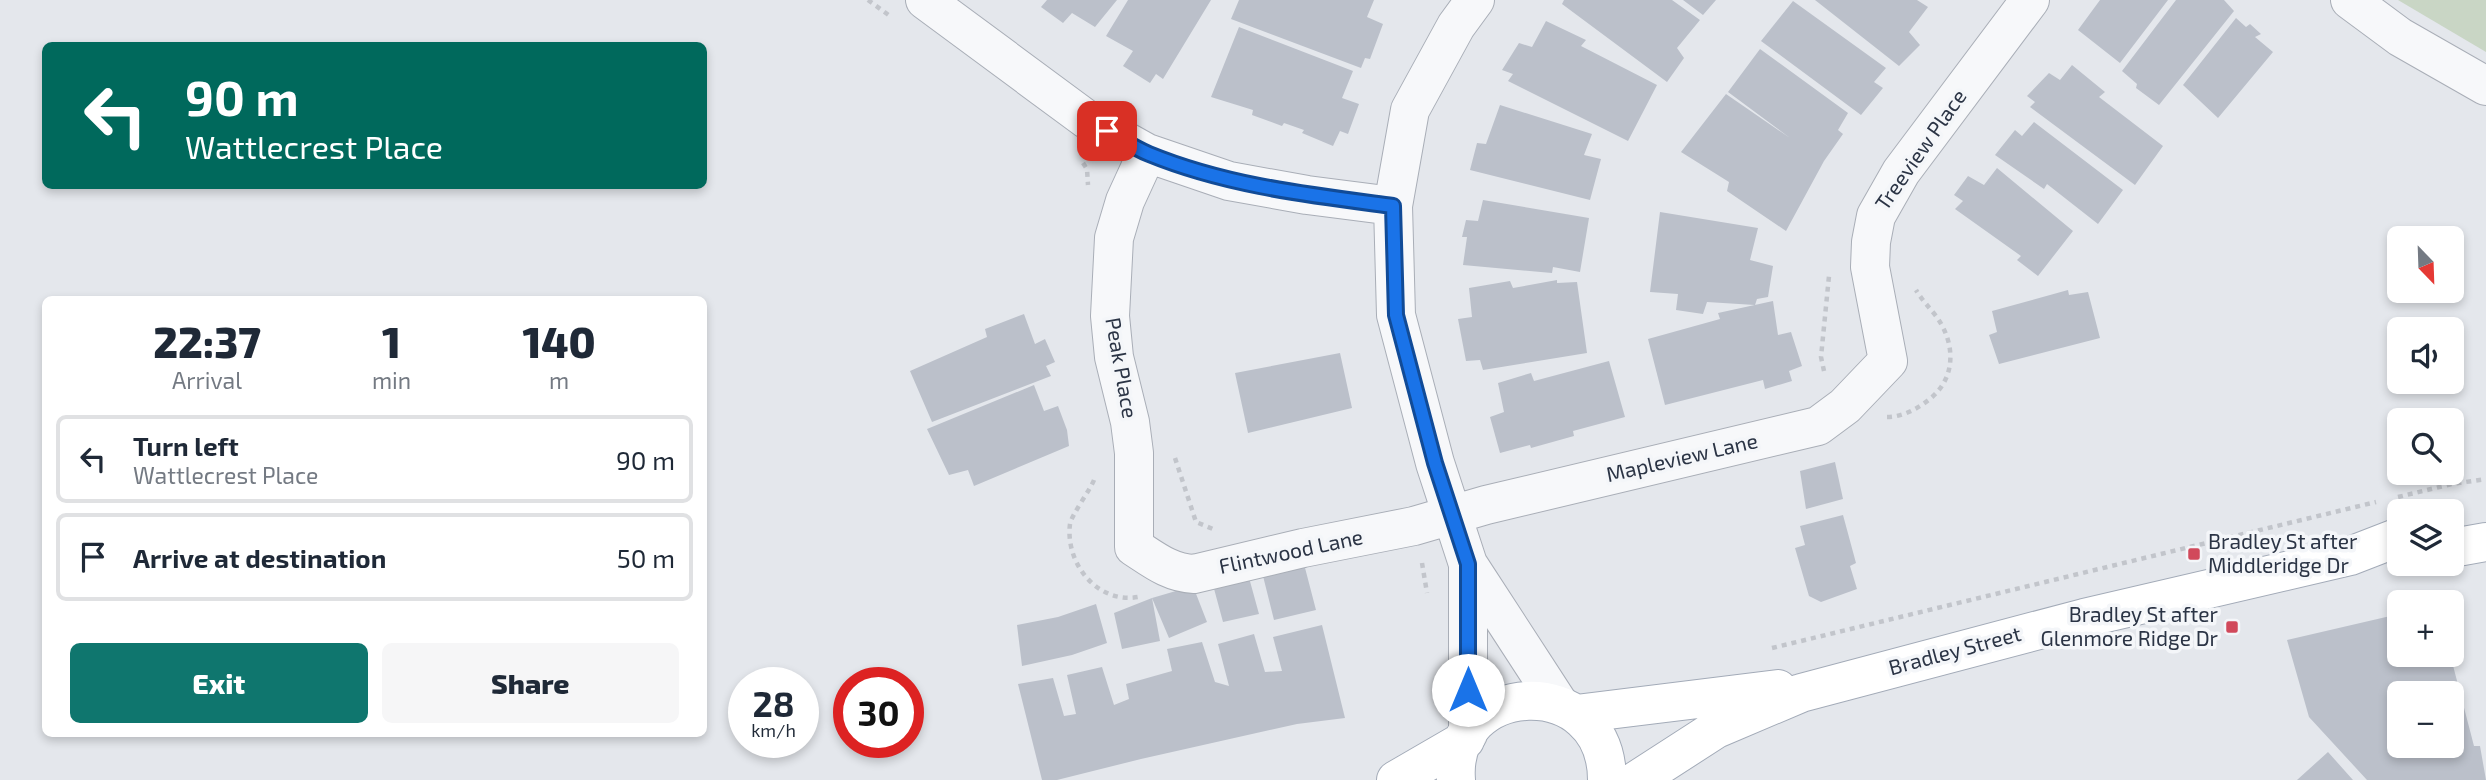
<!DOCTYPE html>
<html lang="en">
<head>
<meta charset="utf-8">
<style>
  :root { --surface:#fff; --page:#f6f6f7; --text:#1f2937; --muted:#747a83; --line:#e0e1e3; --accent:#0f766e }
  body { margin:0; font-family:"Exo 2",sans-serif; background:var(--page); color:var(--text); height:100vh; display:flex; flex-direction:column; font-size:26px; white-space:nowrap }
  * { box-sizing:border-box; margin:0 }
  p { font-size:23px; color:var(--muted) }
  .icon { flex:none; width:38px; height:38px; fill:none; stroke:currentColor; stroke-width:2; stroke-linecap:round; stroke-linejoin:round }
  .map { position:relative; flex:1; overflow:hidden }
  .side { position:absolute; left:42px; top:296px; width:665px; height:441px; display:flex; flex-direction:column; background:var(--surface); border-radius:10px; box-shadow:0 4px 10px #0003 }
  .side>* { flex:none }
  .hud { position:absolute; left:42px; top:42px; width:665px; height:147px; border-radius:10px; box-shadow:0 4px 10px #0003; background:#00695c; color:#fff; overflow:hidden }
  .needle { width:46px; rotate:157deg }
  .fabs { position:absolute; left:2387px; top:226px; display:grid; gap:14px }
  .fabs a { display:grid; place-items:center; width:77px; height:77px; border-radius:10px; background:var(--surface); box-shadow:0 4px 10px #0003; font-size:35px }
  .speed { position:absolute; left:728px; top:667px; display:flex; gap:14px; font-size:35px; font-weight:700; text-align:center }
  .speed>* { display:grid; place-content:center; width:91px; height:91px; border-radius:50%; background:var(--surface); box-shadow:0 4px 10px #0003; line-height:1 }
  .speed small { font-size:18px; font-weight:400 }
  .speed .limit { border:10px solid #d22; background:#fff; color:#111 }
  .pin { position:absolute; display:grid; place-items:center; width:60px; height:60px; color:#fff; margin:-30px; border-radius:14px; box-shadow:0 4px 10px #0006 }
  .me { position:absolute; width:77px; margin:-38px; rotate:0deg; stroke-linejoin:round; filter:drop-shadow(0 0 5px #0008) }
  .turn { display:flex; align-items:center; gap:24px; height:147px; padding:0 28px; font-size:32px }
  .turn .icon { width:91px; height:91px; stroke-width:2.5 }
  .turn b { display:block; font-size:49px; line-height:60px }
  .eta { display:flex; justify-content:space-evenly; align-items:center; height:119px; text-align:center }
  .eta b { font-size:42px; font-weight:800; line-height:49px }
  .action { display:flex; gap:14px; margin-top:auto; padding:14px 28px }
  .action a { flex:1; height:80px; border-radius:10px; background:var(--accent); color:#fff; font-size:28px; font-weight:800; line-height:80px; text-align:center }
  .action a+a { background:var(--page); color:var(--text) }
  ul { padding:0; list-style:none }
  li { display:flex; align-items:center; gap:21px; height:88px; margin:0 14px 10px; padding:0 14px; border:4px solid var(--line); border-radius:10px }
  li div { flex:1 }
  li b { display:block; font-size:26px }
  li em { font-style:normal }
  .map>svg:first-child { display:block }
  .green { fill:#c9d6c5 }
  .building { fill:#bbc0ca; fill-rule:evenodd }
  .lines { fill:none; stroke-linecap:round; stroke-linejoin:round }
  .minor-casing { stroke:#a9aeb7; stroke-width:40 }
  .major-casing { stroke:#a3abb8; stroke-width:40 }
  .path { stroke:#c2c5cb; stroke-width:4.5; stroke-dasharray:5 5; stroke-linecap:butt }
  .minor { stroke:#f7f8fa; stroke-width:38 }
  .major { stroke:#fff; stroke-width:38 }
  .route-casing { stroke:#114b97; stroke-width:18 }
  .route { stroke:#1a73e8; stroke-width:12 }
  .poi-dot { fill:#d1495b; stroke:#f4f6f9; stroke-width:2.5 }
  .labels { text-anchor:middle; stroke-width:7; stroke-linejoin:round; paint-order:stroke }
  .street-label { font-size:21px; fill:#2b3445; stroke:#f4f6f9 }
  .poi-label { font-size:21px; fill:#2b3445; stroke:#f4f6f9; text-anchor:start }
</style>
</head>
<body>
<div class="map">
<svg width="2486" height="780" viewBox="0 0 2486 780">
  <rect width="100%" height="100%" fill="#e4e7ec"/>
  <!-- green -->
  <path class="green" d="M 2398,0 L 2486,0 L 2486,52 Z"/>
  <!-- building -->
  <path class="building" d="M 1047,0 L 1117,0 L 1095,27 L 1072,13 L 1063,23 L 1041,7 Z
    M 1128,0 L 1211,0 L 1163,79 L 1156,74 L 1150,83 L 1123,66 L 1133,51 L 1106,36 Z
    M 1239,0 L 1374,0 L 1367,17 L 1383,24 L 1370,59 L 1365,58 L 1361,68 L 1231,19 Z
    M 1564,0 L 1672,0 L 1700,20 L 1677,48 L 1684,58 L 1667,82 L 1562,4 Z
    M 1683,0 L 1716,0 L 1703,15 Z
    M 1815,0 L 1917,0 L 1928,7 L 1909,32 L 1920,45 L 1899,66 Z
    M 2100,0 L 2168,0 L 2120,63 L 2078,30 Z
    M 2176,0 L 2224,0 L 2234,11 L 2159,105 L 2136,88 L 2137,84 L 2122,71 Z
    M 1793,1 L 1886,68 L 1874,82 L 1883,88 L 1861,115 L 1761,41 Z
    M 2236,18 L 2246,27 L 2250,24 L 2261,34 L 2255,37 L 2273,52 L 2218,118 L 2183,85 Z
    M 1546,21 L 1586,40 L 1581,46 L 1657,85 L 1628,141 L 1508,81 L 1513,74 L 1502,70 L 1519,43 L 1532,47 Z
    M 1239,27 L 1353,71 L 1342,98 L 1359,104 L 1348,134 L 1340,131 L 1333,146 L 1302,133 L 1304,130 L 1284,123 L 1282,126 L 1252,115 L 1253,110 L 1211,97 Z
    M 1760,49 L 1848,113 L 1838,130 L 1843,134 L 1824,161 L 1786,231 L 1727,191 L 1729,182 L 1681,152 L 1726,94 L 1790,138 L 1728,92 Z
    M 2072,65 L 2105,92 L 2099,97 L 2163,146 L 2135,185 L 2030,107 L 2035,102 L 2027,96 L 2049,73 L 2060,80 Z
    M 1500,105 L 1592,134 L 1584,155 L 1601,159 L 1590,200 L 1470,170 L 1477,143 L 1486,144 Z
    M 2034,122 L 2123,190 L 2098,224 L 2047,184 L 2044,189 L 1995,155 L 2015,130 L 2022,136 Z
    M 1997,168 L 2073,231 L 2038,276 L 2017,260 L 2021,256 L 1955,209 L 1963,201 L 1954,195 L 1968,176 L 1984,185 Z
    M 1483,200 L 1589,218 L 1580,272 L 1553,267 L 1552,273 L 1463,265 L 1467,237 L 1462,237 L 1466,220 L 1478,221 Z
    M 1660,212 L 1758,228 L 1750,260 L 1773,266 L 1768,297 L 1757,299 L 1755,305 L 1707,302 L 1703,314 L 1676,310 L 1678,294 L 1650,292 Z
    M 1557,280 L 1557,283 L 1577,282 L 1587,353 L 1483,370 L 1480,360 L 1466,361 L 1458,319 L 1472,317 L 1469,288 L 1510,281 L 1513,288 Z
    M 2068,290 L 2069,295 L 2088,292 L 2100,338 L 1999,364 L 1989,335 L 1997,332 L 1992,311 Z
    M 1773,301 L 1778,335 L 1791,332 L 1802,366 L 1789,371 L 1792,381 L 1765,389 L 1763,380 L 1665,405 L 1648,339 L 1720,319 L 1718,313 Z
    M 1024,314 L 1035,344 L 1045,339 L 1055,362 L 1046,366 L 1051,376 L 932,422 L 910,371 L 987,337 L 985,329 Z
    M 1340,353 L 1352,408 L 1248,433 L 1235,373 Z
    M 1609,361 L 1625,417 L 1573,431 L 1574,436 L 1531,448 L 1530,445 L 1500,453 L 1490,417 L 1504,412 L 1498,383 L 1531,373 L 1534,381 Z
    M 1034,385 L 1044,411 L 1058,406 L 1067,430 L 1069,446 L 974,486 L 968,470 L 949,475 L 927,429 Z
    M 1835,462 L 1843,499 L 1806,509 L 1800,471 Z
    M 1843,515 L 1856,563 L 1850,566 L 1857,589 L 1821,602 L 1809,596 L 1795,548 L 1805,545 L 1800,526 Z
    M 1304,564 L 1316,610 L 1274,620 L 1263,576 Z
    M 1248,574 L 1259,614 L 1223,622 L 1213,585 Z
    M 1193,586 L 1207,622 L 1169,638 L 1152,598 Z
    M 1152,598 L 1160,641 L 1122,649 L 1114,613 Z
    M 1096,604 L 1107,643 L 1072,655 L 1022,666 L 1017,625 L 1058,617 Z
    M 2399,614 L 2399,654 L 2450,654 L 2474,746 L 2480,746 L 2486,780 L 2367,780 L 2309,717 L 2287,640 ZM 2399,693 L 2452,693 L 2452,746 L 2399,746 Z
    M 1322,625 L 1345,718 L 1297,724 L 1141,759 L 1057,780 L 1042,780 L 1018,684 L 1053,678 L 1064,716 L 1076,714 L 1067,675 L 1102,667 L 1114,705 L 1129,699 L 1126,684 L 1172,671 L 1167,649 L 1202,642 L 1215,682 L 1229,686 L 1218,644 L 1254,634 L 1265,672 L 1282,671 L 1273,637 Z
    M 2328,752 L 2353,780 L 2297,780 Z"/>
  <g class="lines">
    <!-- minor casing -->
    <g class="minor-casing">
      <path id="minor" d="M 925,0 L 1086,119 L 1147,153 L 1229,181 L 1307,195 L 1393,206
        M 1475,0 L 1456,26 L 1410,110 L 1393,206 L 1396,315 L 1435,463 L 1468,564 L 1559,704
        M 2350,0 L 2400,37 L 2486,86
        M 1147,153 L 1125,201 L 1114,238 L 1110,316 L 1114,357 L 1130,422 L 1134,453 L 1134,547 C 1154,560 1170,573 1194,574 L 1303,548 L 1414,526 L 1486,505 L 1818,426 L 1845,406 L 1888,361 L 1870,267 L 1871,242 L 1876,216 L 1901,172 L 2030,0
        M 1468,564 L 1468,734"/>
    </g>
    <!-- major casing -->
    <g class="major-casing">
      <path id="major" d="M 2452,548 L 2486,542
        M 1576,714 L 1778,689
        M 1396,780 L 1465,740
        M 1456,780 C 1448,679 1607,670 1607,780
        M 1637,780 L 1716,729 L 1801,693 L 2084,618 L 2350,556 L 2399,537"/>
    </g>
    <!-- path -->
    <path class="path" d="M 868,0 L 890,16
      M 1083,163 L 1087,169 L 1088,185
      M 1824,371 L 1821,357 L 1829,276
      M 1887,417 C 1903,417 1919,408 1931,398 C 1957,376 1955,342 1936,316 C 1929,307 1922,300 1916,290
      M 1175,458 L 1196,522 L 1213,529
      M 1094,480 C 1090,490 1071,516 1070,524 C 1065,563 1097,604 1138,597
      M 2398,497 L 2452,484 L 2486,479
      M 1422,563 L 1427,593
      M 1772,648 L 2376,502"/>
    <!-- minor -->
    <use href="#minor" class="minor"/>
    <!-- major -->
    <use href="#major" class="major"/>
  </g>
  <g class="lines">
    <!-- route casing -->
    <g class="route-casing">
      <path id="route" d="M 1107,131 C 1120,138 1134,148 1149,154 C 1227,186 1310,195 1393,206 L 1396,315 L 1435,463 L 1468,564 L 1468,690"/>
    </g>
    <!-- route -->
    <use href="#route" class="route"/>
  </g>
  <!-- markers -->
  <g class="poi-dot">
    <rect x="2187" y="547" width="14" height="14" rx="3.5"/>
    <rect x="2225" y="620" width="14" height="14" rx="3.5"/>
  </g>
  <g class="labels">
    <!-- street labels -->
    <g class="street-label">
      <text transform="translate(1921 150) rotate(-55)" y="7">Treeview Place</text>
      <text transform="translate(1121 368) rotate(80)" y="7">Peak Place</text>
      <text transform="translate(1682 458) rotate(-13)" y="7">Mapleview Lane</text>
      <text transform="translate(1291 552) rotate(-12)" y="7">Flintwood Lane</text>
      <text transform="translate(1955 651) rotate(-15)" y="7">Bradley Street</text>
    </g>
    <!-- poi labels -->
    <g class="poi-label">
      <text x="2208" y="549">Bradley St after<tspan x="2208" dy="24">Middleridge Dr</tspan></text>
      <text x="2218" y="622" text-anchor="end">Bradley St after<tspan x="2218" dy="24">Glenmore Ridge Dr</tspan></text>
    </g>
  </g>
</svg>
<div class="fabs">
<a><svg class="needle" viewBox="-14 -14 28 28"><path d="M0-13l5 13h-10z" fill="#e53935"/><path d="M0 13l5-13h-10z" fill="#747a83"/></svg></a>
<a><svg class="icon" aria-label="sound" viewBox="0 0 24 24"><path d="M4 9h4l5-4v14l-5-4H4zM17 9q2 3 0 6"/></svg></a>
<a><svg class="icon" aria-label="search" viewBox="0 0 24 24"><circle cx="10" cy="10" r="6"/><path d="M15 15l6 6"/></svg></a>
<a><svg class="icon" aria-label="layers" viewBox="0 0 24 24"><path d="M12 4l9 5-9 5-9-5zM3 14l9 5 9-5"/></svg></a>
<a>+</a>
<a>−</a>
</div>
<div class="speed"><div>28<small>km/h</small></div><div class="limit">30</div></div>
<div class="pin" style="left:1107px;top:131px;background:#d93025"><svg class="icon" aria-label="arrive" viewBox="0 0 24 24"><path d="M6 21V4h12l-3 4 3 4H6"/></svg></div>
<svg class="me" style="left:1468px;top:690px" viewBox="-20 -20 40 40"><circle r="19" fill="#fff"/><path d="M0-13L10 11 0 6-10 11z" fill="#1a73e8"/></svg>
<div class="hud">
<div class="turn"><svg class="icon" aria-label="left" viewBox="0 0 24 24"><path d="M17 20v-9H6M10 6l-5 5 5 5"/></svg><div><b>90 m</b>Wattlecrest Place</div></div>
</div>
<section class="side">
<div class="eta">
<div><b>22:37</b><p>Arrival</p></div>
<div><b>1</b><p>min</p></div>
<div><b>140</b><p>m</p></div>
</div>
<ul>
<li><svg class="icon" aria-label="left" viewBox="0 0 24 24"><path d="M17 20v-9H6M10 6l-5 5 5 5"/></svg><div><b>Turn left</b><p>Wattlecrest Place</p></div><em>90 m</em></li>
<li><svg class="icon" aria-label="arrive" viewBox="0 0 24 24"><path d="M6 21V4h12l-3 4 3 4H6"/></svg><div><b>Arrive at destination</b></div><em>50 m</em></li>
</ul>
<div class="action"><a>Exit</a><a>Share</a></div>
</section>
</div>
</body>
</html>
